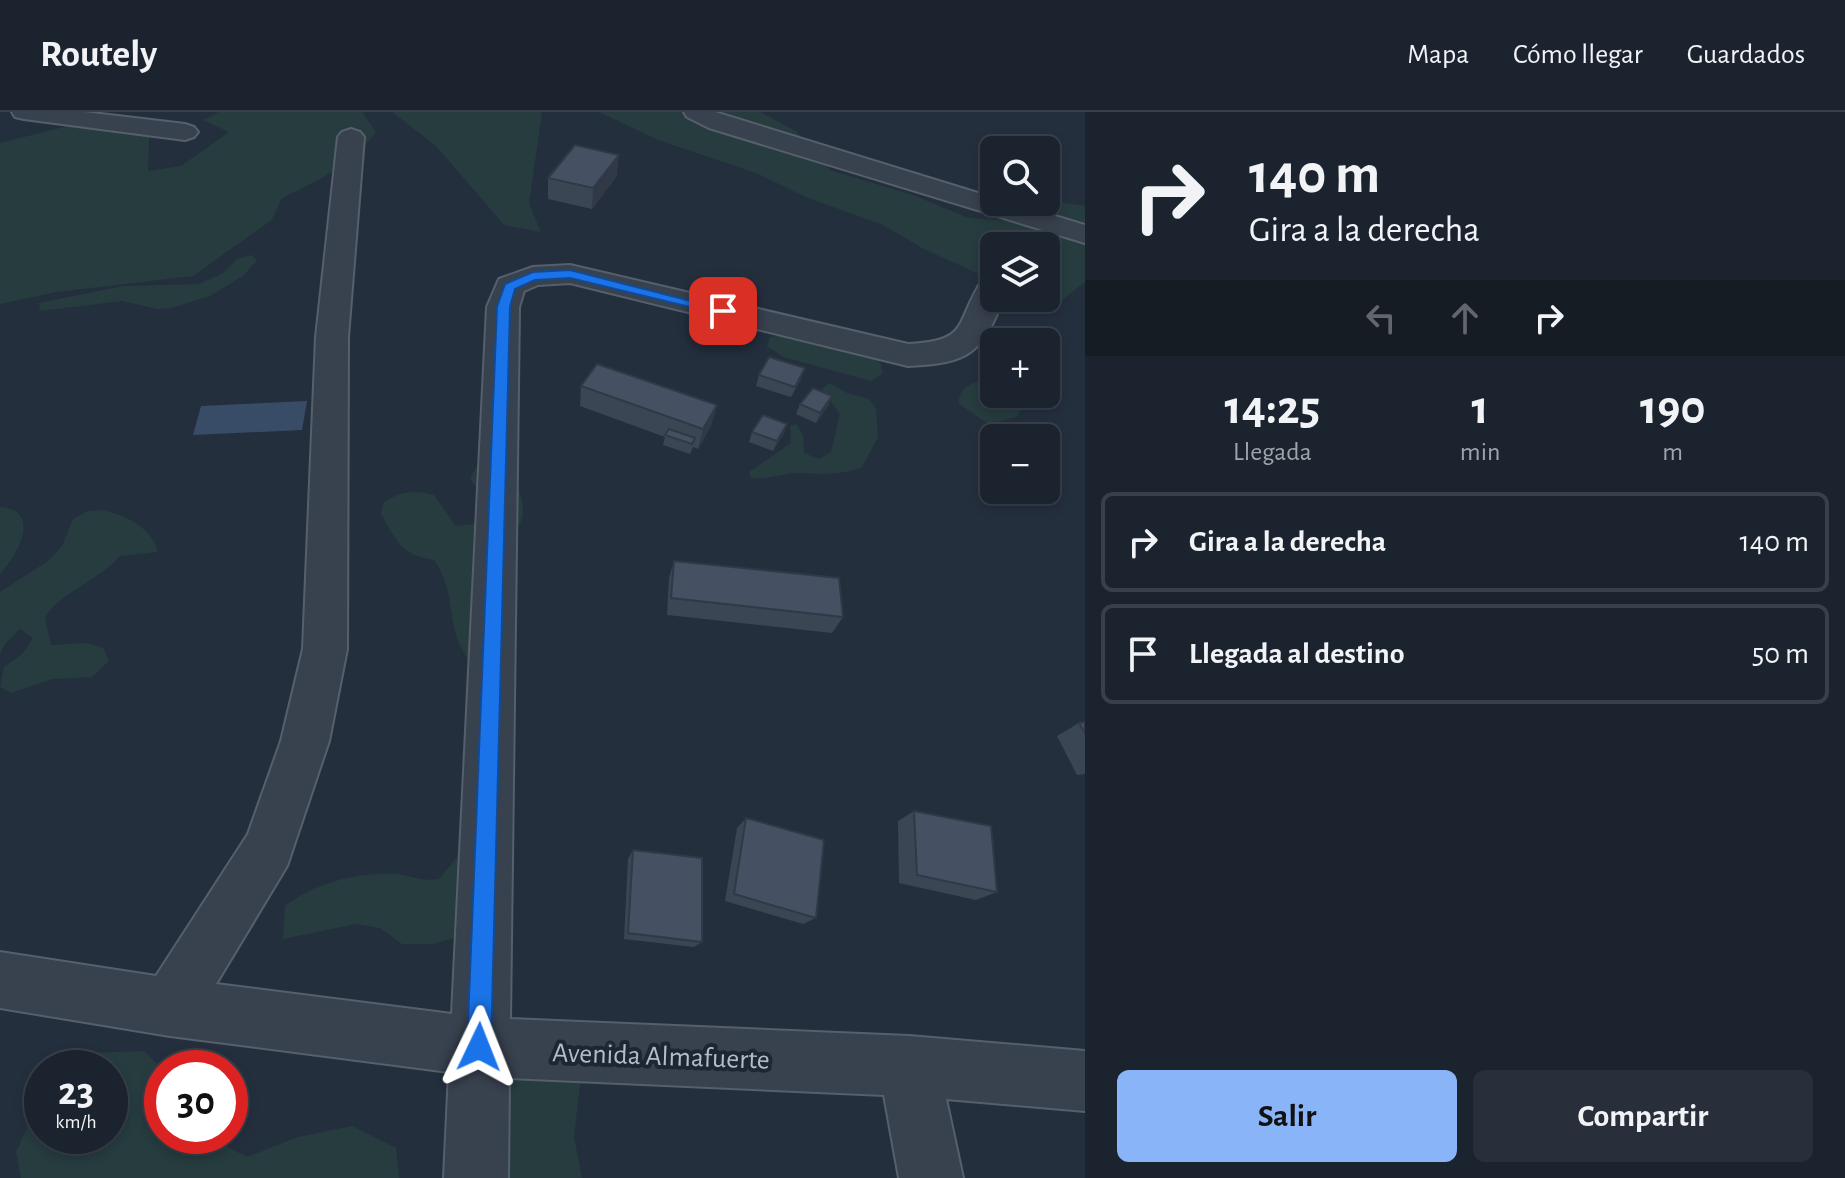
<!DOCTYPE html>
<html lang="es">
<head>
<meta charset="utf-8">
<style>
  :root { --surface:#1b232e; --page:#282f3a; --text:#f1f3f6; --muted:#a0a4aa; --line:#39404a; --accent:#8ab4f8 }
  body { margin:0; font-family:"Alegreya Sans",sans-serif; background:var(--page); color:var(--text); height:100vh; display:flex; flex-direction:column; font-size:30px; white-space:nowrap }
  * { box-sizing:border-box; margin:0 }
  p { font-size:26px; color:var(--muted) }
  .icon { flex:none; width:44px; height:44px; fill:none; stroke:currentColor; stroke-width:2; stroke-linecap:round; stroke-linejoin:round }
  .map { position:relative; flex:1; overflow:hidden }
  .panel { display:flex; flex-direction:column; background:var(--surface); width:760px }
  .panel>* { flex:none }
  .hud { background:#1b232e; color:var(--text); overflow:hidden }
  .controls { position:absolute; left:980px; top:24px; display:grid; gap:16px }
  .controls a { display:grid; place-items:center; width:80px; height:80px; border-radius:12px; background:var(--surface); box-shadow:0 4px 12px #0003,0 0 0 2px var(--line); font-size:40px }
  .speed { position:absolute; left:24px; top:938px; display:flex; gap:16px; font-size:40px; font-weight:700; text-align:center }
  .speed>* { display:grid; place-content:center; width:104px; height:104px; border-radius:50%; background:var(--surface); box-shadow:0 4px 12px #0003,0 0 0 2px var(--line); line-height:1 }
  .speed small { font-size:20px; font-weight:400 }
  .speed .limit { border:12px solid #d22; background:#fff; color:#111 }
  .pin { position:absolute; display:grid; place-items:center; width:68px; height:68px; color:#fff; margin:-34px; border-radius:16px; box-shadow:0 4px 12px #0006 }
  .me { position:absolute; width:88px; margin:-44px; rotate:2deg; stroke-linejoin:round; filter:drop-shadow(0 0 6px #0008) }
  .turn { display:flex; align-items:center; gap:28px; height:168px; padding:0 32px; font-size:36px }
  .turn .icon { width:104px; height:104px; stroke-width:2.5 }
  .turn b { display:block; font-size:56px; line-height:68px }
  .lanes { display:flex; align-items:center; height:76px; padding:0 32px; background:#0003; justify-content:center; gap:40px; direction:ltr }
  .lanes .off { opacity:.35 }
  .eta { display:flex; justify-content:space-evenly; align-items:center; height:136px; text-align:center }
  .eta b { font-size:48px; font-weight:700; line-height:56px }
  .primary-button { display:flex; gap:16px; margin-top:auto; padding:16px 32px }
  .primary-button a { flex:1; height:92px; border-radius:12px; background:var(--accent); color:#111; font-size:32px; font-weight:700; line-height:92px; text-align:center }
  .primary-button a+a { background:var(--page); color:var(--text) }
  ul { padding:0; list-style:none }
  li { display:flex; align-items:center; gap:24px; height:100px; margin:0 16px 12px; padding:0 16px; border:4px solid var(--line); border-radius:12px }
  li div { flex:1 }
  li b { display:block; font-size:30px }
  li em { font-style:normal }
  header { display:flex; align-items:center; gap:48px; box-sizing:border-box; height:112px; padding:0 40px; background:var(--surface); border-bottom:2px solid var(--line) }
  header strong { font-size:38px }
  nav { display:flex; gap:44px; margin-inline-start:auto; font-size:28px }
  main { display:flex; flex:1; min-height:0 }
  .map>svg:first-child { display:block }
  .green { fill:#263c3f }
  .water { fill:#394c67 }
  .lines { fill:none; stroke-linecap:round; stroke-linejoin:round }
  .street-casing { stroke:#565f6c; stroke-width:4 }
  .street { fill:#38414e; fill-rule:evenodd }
  .wall { fill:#3b4654 }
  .shaded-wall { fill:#303945 }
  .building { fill:#455162; stroke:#303945; stroke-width:2 }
  .route { fill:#1a73e8; stroke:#114b97; stroke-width:2 }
  .labels { text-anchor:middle; stroke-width:8; stroke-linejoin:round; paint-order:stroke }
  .near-street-label { font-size:28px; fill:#b4bcc9; stroke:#1d2633 }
</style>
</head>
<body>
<header>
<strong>Routely</strong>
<nav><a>Mapa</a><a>Cómo llegar</a><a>Guardados</a></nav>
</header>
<main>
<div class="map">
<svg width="1085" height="1066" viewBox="0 0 1085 1066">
  <rect width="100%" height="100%" fill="#242f3e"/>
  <!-- green -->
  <path class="green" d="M 219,0 L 362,0 L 376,20 C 349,54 320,68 282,86 L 272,108 L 193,164 L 57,180 L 0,192 L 0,31 L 64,15 L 150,6 L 148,59 L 181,54 L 229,20 L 203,8 Z
    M 392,0 L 542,0 L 529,92 L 541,120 L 504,113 L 436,34 Z
    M 599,0 L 760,0 L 796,19 L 830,58 L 913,83 L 969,106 L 1021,109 L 1050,89 L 1085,94 L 1085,170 L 1052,196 L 1031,186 L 1046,186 L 1046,134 L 994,134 L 994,169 L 922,136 L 883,113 L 808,86 L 756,61 L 658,28 Z
    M 251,143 L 257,148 L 244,163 L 212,183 L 172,196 L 157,197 L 122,189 L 40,199 L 39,191 L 123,174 L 199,172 L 223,161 L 237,147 Z
    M 783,223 L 873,244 L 881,252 L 882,262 L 871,269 L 783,245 L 767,234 L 770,225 Z
    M 994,269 L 994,282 L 1026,282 L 1029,287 L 1016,305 L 988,312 L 958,291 C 962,271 975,269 994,269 Z
    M 829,271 L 847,281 L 869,287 L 876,297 L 878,325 L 862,355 C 840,364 820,362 797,361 C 781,361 770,368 751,366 L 749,360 L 791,331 L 790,314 L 796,312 L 803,323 L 804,341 L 819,347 L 831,340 L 840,302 L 822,277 Z
    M 495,350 L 516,366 C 522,392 532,409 506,425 L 511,524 L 515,543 L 506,557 L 484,563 C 439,527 462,487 434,448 C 399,442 398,430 381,402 L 384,390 C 402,379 414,378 434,383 L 456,414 L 472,412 L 483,402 L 483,387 L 470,366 L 476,356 Z
    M 0,395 C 43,398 17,444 0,462 Z
    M 103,398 C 127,404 151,415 158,440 L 120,444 C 98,469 64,478 45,505 L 51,533 L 86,531 L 103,536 L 109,549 L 92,565 L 52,567 L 11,581 L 0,575 L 4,555 L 22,542 L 33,526 L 20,517 L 5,532 L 0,542 L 0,480 L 48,449 L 62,434 L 73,407 L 88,399 Z
    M 468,732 L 462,824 L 433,832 L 402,832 L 380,816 L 356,812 L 283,827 L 285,794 C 314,771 358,760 395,762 C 411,763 422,770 439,767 Z
    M 144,939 L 162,957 L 162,1024 L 207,1024 L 247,1045 L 298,1025 L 352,1014 L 396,1036 L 399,1066 L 21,1066 L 16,1040 L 42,983 L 42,1024 L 110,1024 L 110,956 L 72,956 L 90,941 Z
    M 498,964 L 581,964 L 574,1025 L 582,1066 L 487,1066 Z"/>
  <!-- water -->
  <path class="water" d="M 307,289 L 302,318 L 193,323 L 201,294 Z"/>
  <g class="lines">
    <!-- street casing -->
    <g class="street-casing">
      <path id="street" d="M 12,0 L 84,0 L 185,12 L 194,15 L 198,20 L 194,25 L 185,28 L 24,7 L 15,5 Z
        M 684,0 L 715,0 L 994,86 L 994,90 L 1009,90 L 1085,113 L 1085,131 L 709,16 L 687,5 Z
        M 351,17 L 360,20 L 364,25 L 348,225 L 347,537 L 329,629 L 287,754 L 216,872 L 452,902 L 487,195 L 499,167 L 533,155 L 570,153 L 908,232 C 972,229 954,210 983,167 L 994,165 L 994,186 L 1004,186 C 981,242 970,251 908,254 L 570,171 L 538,173 L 524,179 L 519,195 L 510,907 L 909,924 L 1085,939 L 1085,999 L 946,987 L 963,1066 L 899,1066 L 884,983 L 509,966 L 508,1066 L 444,1066 L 449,960 L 170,924 L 0,896 L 0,840 L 156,864 L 248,722 L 281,629 L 303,537 L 316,225 L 338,25 L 342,20 Z"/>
    </g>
    <!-- street -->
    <use href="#street" class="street"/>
  </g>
  <!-- wall -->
  <path class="wall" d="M 617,64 L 592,97 L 548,87 L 548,66 Z
    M 759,263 L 801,267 L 791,285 L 756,274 Z
    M 581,274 L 717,293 L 711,314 L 698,337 L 693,335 L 690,342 L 663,333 L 665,325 L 580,294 Z
    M 832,284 L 828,294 L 816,311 L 796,302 L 800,292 Z
    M 787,312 L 783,323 L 773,339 L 749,330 L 752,320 Z
    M 674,449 L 843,505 L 832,521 L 667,503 L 669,466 Z
    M 1085,610 L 1085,662 L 1077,663 L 1057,624 L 1079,611 Z
    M 914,699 L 997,780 L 976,788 L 899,771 L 898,709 Z
    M 746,706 L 816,806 L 803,812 L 725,789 L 737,716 Z
    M 633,738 L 702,830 L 694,835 L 624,827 L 628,747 Z"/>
  <!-- shaded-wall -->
  <path class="shaded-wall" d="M 619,43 L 617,64 L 592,97 L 593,76 Z
    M 832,284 L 828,294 L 816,311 L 820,301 Z
    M 717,293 L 711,314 L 698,337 L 703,317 Z
    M 787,312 L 783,323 L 773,339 L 777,329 Z"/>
  <!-- building -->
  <path class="building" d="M 575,33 L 619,43 L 593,76 L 548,66 Z
    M 769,245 L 805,256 L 795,275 L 759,263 Z
    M 597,252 L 717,293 L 703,317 L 581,274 Z
    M 813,276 L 832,284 L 820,301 L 800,292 Z
    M 763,303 L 787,312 L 777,329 L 752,320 Z
    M 669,317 L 695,326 L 692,332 L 665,323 Z
    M 674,449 L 839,466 L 843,505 L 671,486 Z
    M 1085,610 L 1085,621 L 1079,611 Z
    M 914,699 L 991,714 L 997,780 L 917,763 Z
    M 746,706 L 824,728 L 816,806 L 734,782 Z
    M 633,738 L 702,746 L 702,830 L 628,821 Z"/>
  <!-- route -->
  <path class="route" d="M 570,158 L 730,199 L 723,203 L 570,166 L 535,168 L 515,177 L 510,195 L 491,935 L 487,944 L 479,947 L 470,944 L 467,935 L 497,195 L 505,172 L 533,160 Z"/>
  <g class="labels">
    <!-- near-street labels -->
    <g class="near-street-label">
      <text transform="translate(661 943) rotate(2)" y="10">Avenida Almafuerte</text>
    </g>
  </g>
</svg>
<div class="controls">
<a><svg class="icon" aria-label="search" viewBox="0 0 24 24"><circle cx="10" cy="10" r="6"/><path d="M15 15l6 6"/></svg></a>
<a><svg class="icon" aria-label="layers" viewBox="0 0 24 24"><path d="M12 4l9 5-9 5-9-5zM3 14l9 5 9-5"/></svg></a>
<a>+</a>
<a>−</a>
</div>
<div class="speed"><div>23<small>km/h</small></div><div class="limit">30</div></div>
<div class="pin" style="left:723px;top:199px;background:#d93025"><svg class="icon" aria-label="arrive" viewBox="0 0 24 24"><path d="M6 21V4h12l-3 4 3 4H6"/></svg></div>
<svg class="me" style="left:479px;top:935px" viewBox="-20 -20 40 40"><path d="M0-17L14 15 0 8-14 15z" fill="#1a73e8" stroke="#fff" stroke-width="4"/></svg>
</div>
<section class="panel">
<div class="hud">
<div class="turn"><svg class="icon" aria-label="right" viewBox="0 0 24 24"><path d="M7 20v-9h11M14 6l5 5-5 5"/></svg><div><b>140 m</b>Gira a la derecha</div></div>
<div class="lanes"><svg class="icon off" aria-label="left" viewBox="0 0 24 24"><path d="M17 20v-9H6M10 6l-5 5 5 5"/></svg><svg class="icon off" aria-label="ahead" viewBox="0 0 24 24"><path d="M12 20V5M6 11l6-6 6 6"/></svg><svg class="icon" aria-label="right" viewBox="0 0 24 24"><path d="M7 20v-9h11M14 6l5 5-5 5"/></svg></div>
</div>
<div class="eta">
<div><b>14:25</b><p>Llegada</p></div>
<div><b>1</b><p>min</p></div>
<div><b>190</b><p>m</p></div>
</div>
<ul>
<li><svg class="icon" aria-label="right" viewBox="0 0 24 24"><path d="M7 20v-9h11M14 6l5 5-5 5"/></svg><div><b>Gira a la derecha</b></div><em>140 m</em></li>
<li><svg class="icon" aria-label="arrive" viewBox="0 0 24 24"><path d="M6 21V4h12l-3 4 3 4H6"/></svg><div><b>Llegada al destino</b></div><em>50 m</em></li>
</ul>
<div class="primary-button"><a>Salir</a><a>Compartir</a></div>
</section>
</main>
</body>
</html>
